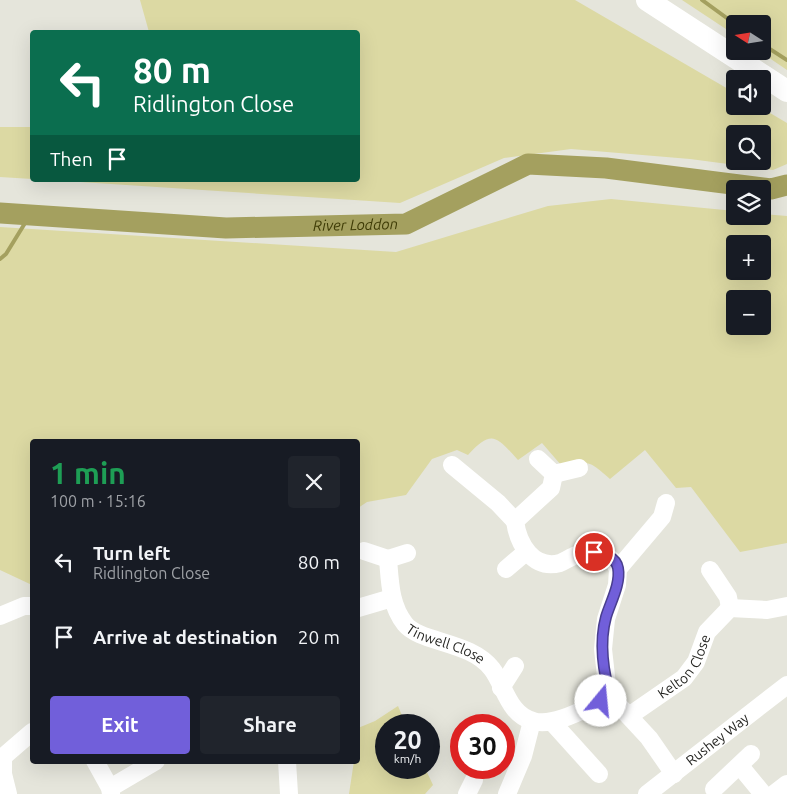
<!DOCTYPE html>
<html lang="en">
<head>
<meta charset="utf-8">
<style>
  :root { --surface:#171b24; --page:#20242c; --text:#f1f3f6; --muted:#9ea1a6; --accent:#715fda }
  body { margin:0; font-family:Ubuntu,sans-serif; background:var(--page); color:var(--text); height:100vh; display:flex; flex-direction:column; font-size:19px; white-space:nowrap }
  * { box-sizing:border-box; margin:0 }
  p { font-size:16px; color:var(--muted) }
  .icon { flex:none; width:28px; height:28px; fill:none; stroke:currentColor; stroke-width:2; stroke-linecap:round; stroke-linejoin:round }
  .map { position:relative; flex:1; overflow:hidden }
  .drawer { position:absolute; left:30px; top:439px; width:330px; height:325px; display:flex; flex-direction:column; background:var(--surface); border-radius:5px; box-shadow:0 5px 20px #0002 }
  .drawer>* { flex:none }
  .banner { position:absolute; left:30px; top:30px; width:330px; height:152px; border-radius:5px; box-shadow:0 5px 20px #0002; background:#0b6e4f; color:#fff; overflow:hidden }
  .needle { width:32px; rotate:282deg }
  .controls { position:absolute; left:726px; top:15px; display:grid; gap:10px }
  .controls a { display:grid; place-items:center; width:45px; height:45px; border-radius:5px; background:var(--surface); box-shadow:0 5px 20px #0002; font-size:25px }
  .speed { position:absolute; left:375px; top:714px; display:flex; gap:10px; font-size:25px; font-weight:700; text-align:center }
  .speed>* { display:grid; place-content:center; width:65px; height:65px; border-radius:50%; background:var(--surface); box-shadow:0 5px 20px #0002; line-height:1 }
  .speed small { font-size:12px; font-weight:400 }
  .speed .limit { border:8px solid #d22; background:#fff; color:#111 }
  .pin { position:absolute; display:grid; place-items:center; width:42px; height:42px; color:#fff; margin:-21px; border:2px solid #fff; border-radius:50%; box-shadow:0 1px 5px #0007 }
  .me { position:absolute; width:55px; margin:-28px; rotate:17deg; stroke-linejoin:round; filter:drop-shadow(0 0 4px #0008) }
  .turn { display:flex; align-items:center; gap:18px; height:105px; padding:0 20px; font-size:22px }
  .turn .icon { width:65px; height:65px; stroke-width:2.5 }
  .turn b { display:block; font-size:35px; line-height:42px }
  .then { display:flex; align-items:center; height:48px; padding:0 20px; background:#0003; gap:10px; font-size:19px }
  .round { display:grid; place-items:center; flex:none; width:52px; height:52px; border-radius:5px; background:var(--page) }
  .headline { display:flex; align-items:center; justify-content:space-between; height:85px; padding:0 20px }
  h1 { font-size:30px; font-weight:700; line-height:38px; color:#1e9e55 }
  .action { display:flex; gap:10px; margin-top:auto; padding:10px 20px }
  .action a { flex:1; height:58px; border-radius:5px; background:var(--accent); color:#fff; font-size:20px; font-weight:700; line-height:58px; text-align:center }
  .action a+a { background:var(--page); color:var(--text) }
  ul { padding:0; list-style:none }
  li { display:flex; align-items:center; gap:15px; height:75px; padding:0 20px }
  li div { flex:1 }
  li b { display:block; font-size:19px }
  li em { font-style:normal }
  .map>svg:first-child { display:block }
  .green { fill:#dcd9a3; fill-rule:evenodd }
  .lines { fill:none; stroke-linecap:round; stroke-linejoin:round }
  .stream { stroke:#a4a05f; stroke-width:4 }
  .river { stroke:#a4a05f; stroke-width:21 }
  .minor { stroke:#fff; stroke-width:18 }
  .major { stroke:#fff; stroke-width:22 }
  .route-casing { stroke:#493e8e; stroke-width:12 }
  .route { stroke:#715fda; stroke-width:9 }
  .labels { text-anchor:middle; stroke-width:4.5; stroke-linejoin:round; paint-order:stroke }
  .street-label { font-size:14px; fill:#262623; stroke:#f2f2e9 }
  .water-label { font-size:15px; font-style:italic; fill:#3f3c06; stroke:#f2f2e9 }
</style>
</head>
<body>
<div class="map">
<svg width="787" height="794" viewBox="0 0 787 794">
  <rect width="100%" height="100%" fill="#e5e5db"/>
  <!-- green -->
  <path class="green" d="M 140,0 L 575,0 L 735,93 L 735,106 L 758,106 L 787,123 L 787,164 L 773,170 L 690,159 L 571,149 L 504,158 L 400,203 L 50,180 L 358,180 L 358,32 L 149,32 ZM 735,134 L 762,134 L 762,161 L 735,161 Z
    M 682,0 L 787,0 L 787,70 L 759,51 L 762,51 L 762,24 L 735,24 L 735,35 Z
    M 0,127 L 32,127 L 32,179 L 0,177 Z
    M 611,199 L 735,211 L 735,216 L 762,216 L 763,214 L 787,216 L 787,543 L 740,552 L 691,487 L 676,488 L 645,450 L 610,479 C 589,460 589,461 561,465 L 542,443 L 518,460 C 497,437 492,428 468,455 L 457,450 L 432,459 L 406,495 L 367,502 L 358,508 L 358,441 L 32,441 L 32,585 L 0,570 L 0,227 L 396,252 L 548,206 ZM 735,244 L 762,244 L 762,271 L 735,271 ZM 735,299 L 762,299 L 762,326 L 735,326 Z
    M 398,706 L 406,725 L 386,725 L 386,768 L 425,768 L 433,785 L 425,794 L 349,794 L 354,761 L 358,761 L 358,728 L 375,721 Z"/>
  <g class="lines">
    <!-- stream -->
    <path class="stream" d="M 702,0 L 735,24
      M 762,44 L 787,60
      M 0,259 L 6,254 L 30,215"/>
    <!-- river -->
    <path class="river" id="s1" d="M 0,213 L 226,228 L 406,224 L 528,164 L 606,168 L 771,189 L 787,185"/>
    <!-- minor -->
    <g class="minor">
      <path d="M 538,459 L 554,474 L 551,488 L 515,521 C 518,544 533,570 560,563 C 565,561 569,558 574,556 C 591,548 610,552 618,569"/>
      <path d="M 452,465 L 498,503 L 515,521"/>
      <path d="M 554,474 L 579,468"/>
      <path d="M 666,503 L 662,517 L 618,569 L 617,585 L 606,619 L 603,649 L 607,685 L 611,697 L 649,738 L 674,774"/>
      <path d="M 364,551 L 388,559"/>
      <path id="s2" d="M 407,553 L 388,559 C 390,582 390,605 405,624 C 420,643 471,641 492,669 C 505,686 508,714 533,721 C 555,728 591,705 611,697"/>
      <path d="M 506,569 L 526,552"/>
      <path d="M 710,570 L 728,597 L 730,608"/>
      <path d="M 358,608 L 392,598"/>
      <path d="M 0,616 L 24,606 L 32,606"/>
      <path d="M 501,688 L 515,666"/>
      <path id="s3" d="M 629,716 L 684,678 L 696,662 L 707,632 L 730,608 L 767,610 L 787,606"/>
      <path d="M 552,722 L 599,774"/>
      <path d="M 95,761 L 110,788 L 111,794"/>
      <path d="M 287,761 L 289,794"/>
      <path d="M 740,766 L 763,794"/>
      <path d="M 110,788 L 156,761"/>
      <path d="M 714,789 L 751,754"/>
      <path d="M 8,794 L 3,774 L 3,757 L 32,732"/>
      <path d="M 467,794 L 474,780"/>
      <path d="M 507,794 L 523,756 L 532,721"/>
      <path id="s4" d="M 647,794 L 787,685"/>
      <path d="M 774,794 L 787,784"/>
    </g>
    <!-- major -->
    <path class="major" d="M 647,0 L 787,91"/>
  </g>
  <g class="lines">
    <!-- route casing -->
    <g class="route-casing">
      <path id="route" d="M 594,552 C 604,554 616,557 618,568 C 621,584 610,603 606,617 C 599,642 603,673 611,697 L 601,701"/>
    </g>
    <!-- route -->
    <use href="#route" class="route"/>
  </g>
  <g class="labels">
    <!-- street labels -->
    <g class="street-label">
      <text dy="5" stroke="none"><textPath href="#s2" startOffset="134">Tinwell Close</textPath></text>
      <text dy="5" stroke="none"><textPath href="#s3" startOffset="76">Kelton Close</textPath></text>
      <text dy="5" stroke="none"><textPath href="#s4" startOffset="89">Rushey Way</textPath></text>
    </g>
    <!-- water labels -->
    <g class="water-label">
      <text dy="5" stroke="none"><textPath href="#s1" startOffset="356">River Loddon</textPath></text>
    </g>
  </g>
</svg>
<div class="controls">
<a><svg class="needle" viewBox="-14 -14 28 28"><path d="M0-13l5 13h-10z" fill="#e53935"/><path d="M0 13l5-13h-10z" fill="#9ea1a6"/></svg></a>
<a><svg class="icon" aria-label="sound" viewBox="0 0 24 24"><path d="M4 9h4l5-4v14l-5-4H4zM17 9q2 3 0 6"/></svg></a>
<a><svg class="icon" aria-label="search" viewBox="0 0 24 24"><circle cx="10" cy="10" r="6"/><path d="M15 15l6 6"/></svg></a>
<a><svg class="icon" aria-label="layers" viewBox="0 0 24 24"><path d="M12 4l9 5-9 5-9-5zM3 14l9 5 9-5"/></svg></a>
<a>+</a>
<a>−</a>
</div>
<div class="speed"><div>20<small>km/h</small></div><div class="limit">30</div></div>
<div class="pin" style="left:594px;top:552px;background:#d93025"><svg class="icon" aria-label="arrive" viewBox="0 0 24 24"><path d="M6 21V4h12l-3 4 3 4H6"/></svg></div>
<svg class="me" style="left:601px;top:701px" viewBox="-20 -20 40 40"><circle r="19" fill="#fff"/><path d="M0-13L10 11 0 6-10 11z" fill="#715fda"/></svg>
<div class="banner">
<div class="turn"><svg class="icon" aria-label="left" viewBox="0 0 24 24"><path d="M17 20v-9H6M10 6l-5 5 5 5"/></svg><div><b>80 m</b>Ridlington Close</div></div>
<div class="then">Then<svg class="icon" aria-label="arrive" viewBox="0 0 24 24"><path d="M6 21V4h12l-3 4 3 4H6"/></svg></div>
</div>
<section class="drawer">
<div class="headline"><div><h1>1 min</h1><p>100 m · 15:16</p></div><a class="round"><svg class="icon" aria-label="close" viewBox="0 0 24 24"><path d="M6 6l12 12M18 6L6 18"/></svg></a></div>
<ul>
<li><svg class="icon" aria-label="left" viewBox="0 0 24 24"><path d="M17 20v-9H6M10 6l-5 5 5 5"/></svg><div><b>Turn left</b><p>Ridlington Close</p></div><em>80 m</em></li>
<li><svg class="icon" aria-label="arrive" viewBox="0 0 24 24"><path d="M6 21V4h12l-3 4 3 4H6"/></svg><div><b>Arrive at destination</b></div><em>20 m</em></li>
</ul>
<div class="action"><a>Exit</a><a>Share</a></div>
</section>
</div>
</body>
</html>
